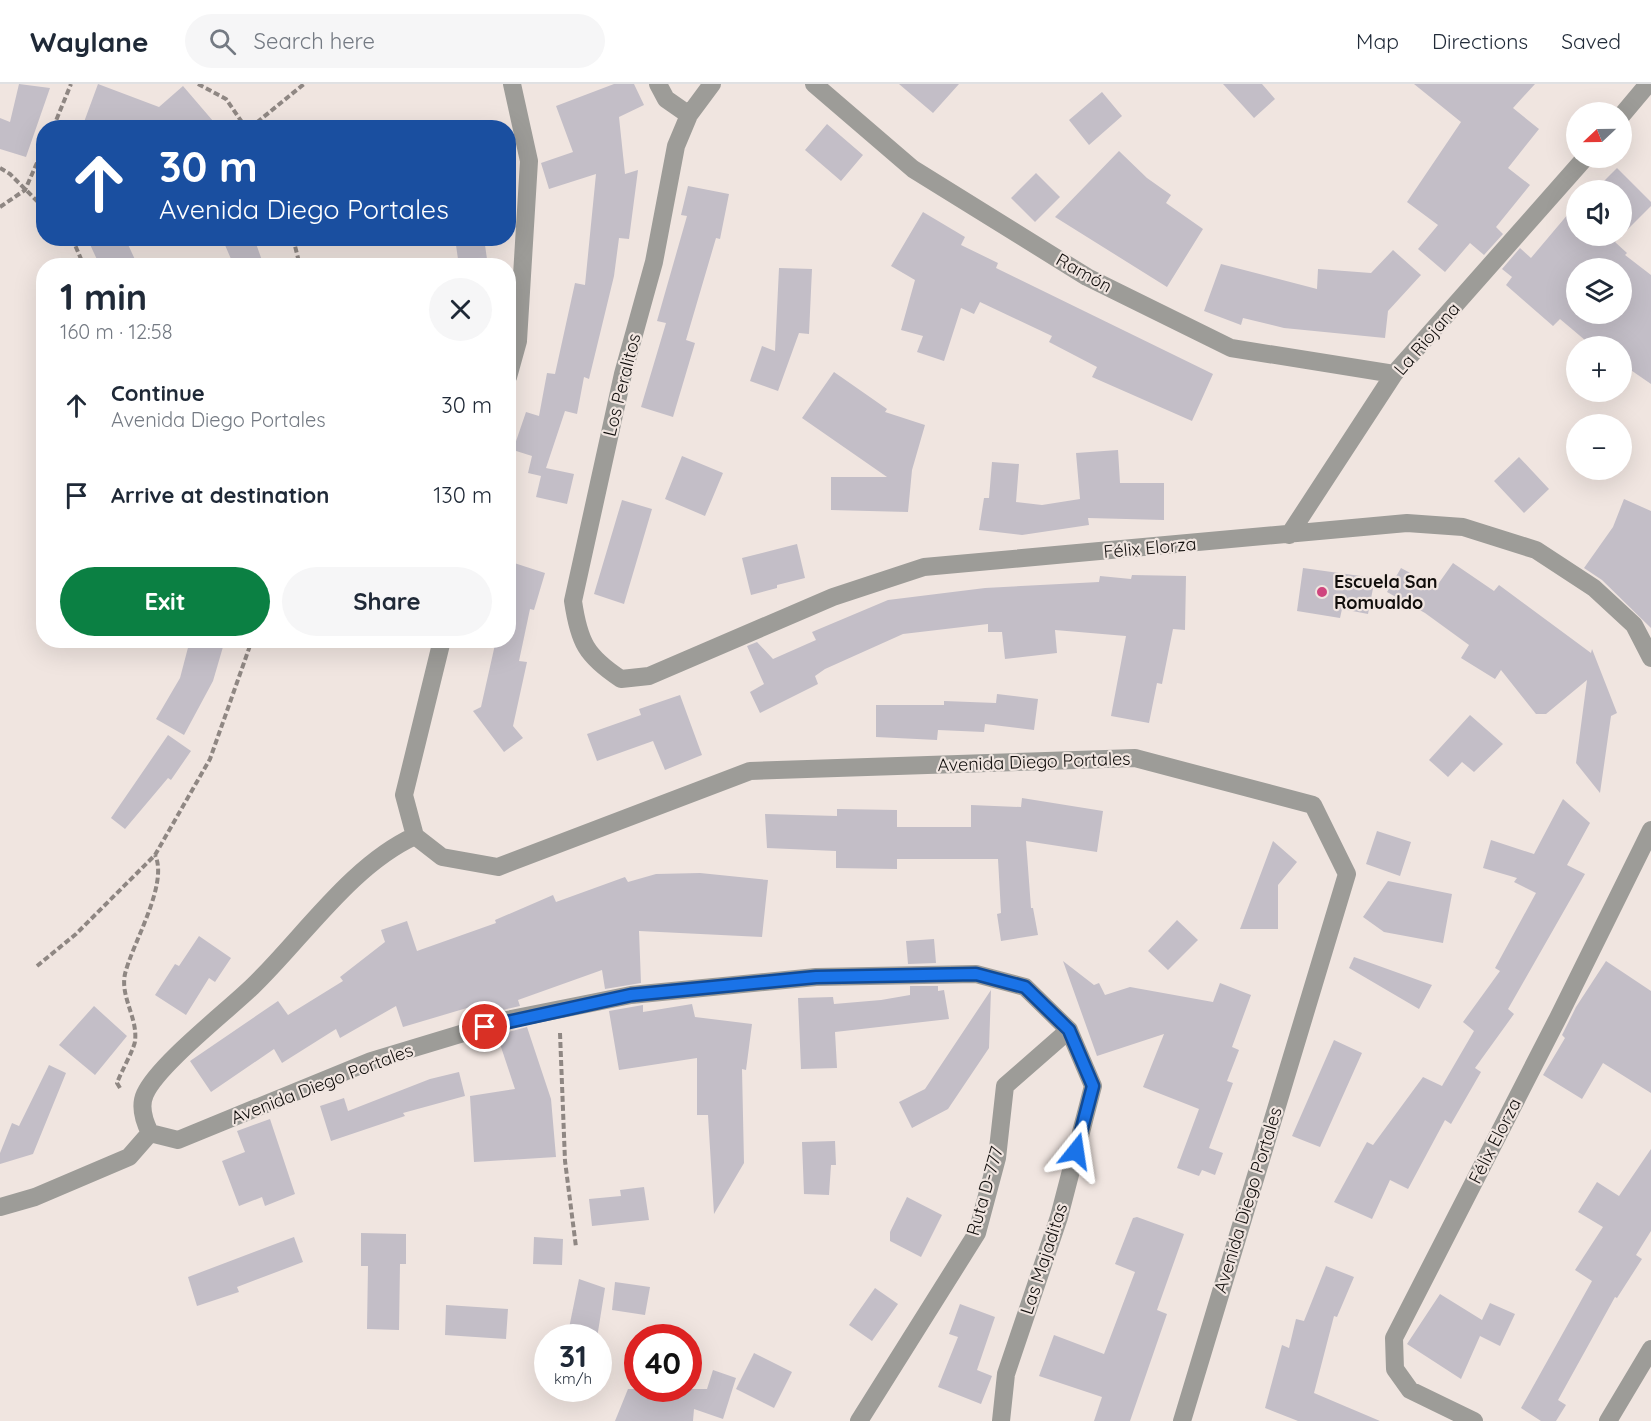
<!DOCTYPE html>
<html lang="en">
<head>
<meta charset="utf-8">
<style>
  :root { --surface:#fff; --page:#f6f6f7; --text:#1f2937; --muted:#747a83; --line:#e0e1e3; --accent:#0b8043 }
  body { margin:0; font-family:Quicksand,sans-serif; background:var(--page); color:var(--text); height:100vh; display:flex; flex-direction:column; font-size:22px; white-space:nowrap }
  * { box-sizing:border-box; margin:0 }
  p { font-size:20px; color:var(--muted) }
  .icon { flex:none; width:33px; height:33px; fill:none; stroke:currentColor; stroke-width:2; stroke-linecap:round; stroke-linejoin:round }
  .map { position:relative; flex:1; overflow:hidden }
  .side { position:absolute; left:36px; top:174px; width:480px; height:390px; display:flex; flex-direction:column; background:var(--surface); border-radius:24px; box-shadow:0 6px 24px #0002 }
  .side>* { flex:none }
  .guide { position:absolute; left:36px; top:36px; width:480px; height:126px; border-radius:24px; box-shadow:0 6px 24px #0002; background:#1a4fa0; color:#fff; overflow:hidden }
  .needle { width:39px; rotate:248deg }
  .fabs { position:absolute; left:1566px; top:18px; display:grid; gap:12px }
  .fabs a { display:grid; place-items:center; width:66px; height:66px; border-radius:50%; background:var(--surface); box-shadow:0 6px 24px #0002; font-size:30px }
  .speed { position:absolute; left:534px; top:1240px; display:flex; gap:12px; font-size:30px; font-weight:700; text-align:center }
  .speed>* { display:grid; place-content:center; width:78px; height:78px; border-radius:50%; background:var(--surface); box-shadow:0 6px 24px #0002; line-height:1 }
  .speed small { font-size:15px; font-weight:400 }
  .speed .limit { border:9px solid #d22; background:#fff; color:#111 }
  .pin { position:absolute; display:grid; place-items:center; width:51px; height:51px; color:#fff; margin:-26px; border:3px solid #fff; border-radius:50%; box-shadow:0 2px 6px #0007 }
  .me { position:absolute; width:66px; margin:-33px; rotate:15deg; stroke-linejoin:round; filter:drop-shadow(0 0 4px #0008) }
  .turn { display:flex; align-items:center; gap:21px; height:126px; padding:0 24px; font-size:27px }
  .turn .icon { width:78px; height:78px; stroke-width:2.5 }
  .turn b { display:block; font-size:42px; line-height:51px }
  .round { display:grid; place-items:center; flex:none; width:63px; height:63px; border-radius:32px; background:var(--page) }
  .summary { display:flex; align-items:center; justify-content:space-between; height:102px; padding:0 24px }
  h1 { font-size:36px; font-weight:800; line-height:45px }
  .cta { display:flex; gap:12px; margin-top:auto; padding:12px 24px }
  .cta a { flex:1; height:69px; border-radius:36px; background:var(--accent); color:#fff; font-size:24px; font-weight:800; line-height:69px; text-align:center }
  .cta a+a { background:var(--page); color:var(--text) }
  ul { padding:0; list-style:none }
  li { display:flex; align-items:center; gap:18px; height:90px; padding:0 24px }
  li div { flex:1 }
  li b { display:block; font-size:22px }
  li em { font-style:normal }
  header { display:flex; align-items:center; gap:36px; box-sizing:border-box; height:84px; padding:0 30px; background:var(--surface); border-bottom:2px solid var(--line) }
  header strong { font-size:28px }
  nav { display:flex; gap:33px; margin-inline-start:auto; font-size:21px }
  .search { width:420px; height:54px; background:var(--page); display:flex; align-items:center; gap:15px; box-sizing:border-box; padding:0 21px; border-radius:33px; color:var(--muted); font-size:22px }
  .map>svg:first-child { display:block }
  .building { fill:#c3bec7; fill-rule:evenodd }
  .lines { fill:none; stroke-linecap:round; stroke-linejoin:round }
  .path { stroke:#8f8783; stroke-width:4; stroke-dasharray:6 3; stroke-linecap:butt }
  .minor { stroke:#9d9c98; stroke-width:18 }
  .route-casing { stroke:#114b97; stroke-width:15 }
  .route { stroke:#1a73e8; stroke-width:10 }
  .poi-dot { fill:#cf457e; stroke:#f0e5e0; stroke-width:2 }
  .labels { text-anchor:middle; stroke-width:4.5; stroke-linejoin:round; paint-order:stroke }
  .street-label { font-size:18px; fill:#100d0b; stroke:#f0e5e0 }
  .poi-label { font-size:18px; font-weight:bold; fill:#100d0b; stroke:#f0e5e0; text-anchor:start }
</style>
</head>
<body>
<header>
<strong>Waylane</strong>
<div class="search"><svg class="icon" aria-label="search" viewBox="0 0 24 24"><circle cx="10" cy="10" r="6"/><path d="M15 15l6 6"/></svg>Search here</div>
<nav><a>Map</a><a>Directions</a><a>Saved</a></nav>
</header>
<div class="map">
<svg width="1651" height="1337" viewBox="0 0 1651 1337">
  <rect width="100%" height="100%" fill="#f0e5e0"/>
  <!-- building -->
  <path class="building" d="M 19,0 L 50,4 L 26,73 L 0,65 L 0,34 L 10,38 Z
    M 98,0 L 159,23 L 183,2 L 219,44 L 97,44 L 84,38 Z
    M 614,0 L 634,0 L 644,21 L 619,33 L 625,90 L 638,86 L 629,155 L 619,154 L 614,192 L 589,295 L 584,293 L 577,330 L 565,327 L 546,384 L 574,390 L 567,420 L 536,413 L 541,392 L 528,389 L 532,372 L 513,366 L 526,328 L 539,332 L 547,289 L 555,290 L 575,199 L 585,201 L 596,90 L 549,105 L 541,79 L 573,68 L 556,22 Z
    M 899,0 L 959,0 L 933,29 Z
    M 1223,0 L 1262,0 L 1275,15 L 1254,34 Z
    M 1414,0 L 1535,0 L 1513,24 L 1539,45 L 1508,84 L 1530,101 L 1496,143 L 1503,150 L 1484,171 L 1470,159 L 1445,188 L 1418,165 L 1438,141 L 1407,118 L 1461,38 Z
    M 1102,8 L 1122,32 L 1089,61 L 1069,36 Z
    M 827,40 L 863,71 L 841,97 L 805,66 Z
    M 1119,67 L 1147,94 L 1171,111 L 1166,119 L 1203,145 L 1167,203 L 1055,133 Z
    M 1617,84 L 1651,118 L 1651,122 L 1615,158 L 1627,169 L 1625,171 L 1651,191 L 1651,300 L 1622,280 L 1622,262 L 1592,262 L 1560,235 L 1553,242 L 1506,201 L 1512,193 L 1502,185 L 1520,164 L 1531,174 L 1574,123 L 1576,125 L 1576,152 L 1622,152 L 1622,106 L 1595,106 ZM 1576,184 L 1622,184 L 1622,230 L 1576,230 Z
    M 1036,89 L 1060,113 L 1035,138 L 1011,114 Z
    M 688,102 L 729,110 L 720,155 L 716,154 L 686,256 L 695,259 L 673,333 L 641,323 L 666,239 L 657,237 L 687,132 L 681,131 Z
    M 923,128 L 965,153 L 961,161 L 998,179 L 996,184 L 1213,290 L 1192,337 L 1092,293 L 1097,283 L 1049,258 L 1052,252 L 980,218 L 974,230 L 961,224 L 944,277 L 917,268 L 923,252 L 901,246 L 915,196 L 891,182 Z
    M 87,154 L 125,154 L 138,182 L 100,182 Z
    M 222,154 L 254,154 L 264,182 L 234,182 Z
    M 455,154 L 484,154 L 488,182 L 459,182 Z
    M 1393,166 L 1421,191 L 1388,227 L 1385,254 L 1284,244 L 1243,234 L 1241,241 L 1204,227 L 1221,180 L 1317,205 L 1318,185 L 1371,189 Z
    M 779,184 L 812,185 L 809,250 L 799,249 L 778,307 L 750,297 L 762,262 L 775,267 Z
    M 834,288 L 887,325 L 885,328 L 925,341 L 912,386 L 908,428 L 831,426 L 831,393 L 887,393 L 802,334 Z
    M 1118,366 L 1120,399 L 1164,399 L 1164,436 L 1088,434 L 1089,441 L 1022,451 L 979,446 L 984,414 L 989,414 L 992,378 L 1019,380 L 1016,418 L 1042,421 L 1080,415 L 1076,369 Z
    M 682,372 L 723,389 L 705,432 L 665,415 Z
    M 1519,373 L 1549,405 L 1524,429 L 1494,397 Z
    M 1624,415 L 1651,427 L 1651,544 L 1602,496 L 1584,484 L 1613,443 Z
    M 622,416 L 652,425 L 624,520 L 594,510 Z
    M 797,460 L 805,494 L 777,501 L 777,504 L 751,511 L 742,474 Z
    M 508,477 L 545,489 L 534,526 L 530,525 L 519,577 L 527,578 L 513,642 L 523,654 L 504,668 L 473,627 L 481,623 L 496,556 L 508,556 Z
    M 1453,479 L 1494,507 L 1499,501 L 1591,569 L 1592,565 L 1617,629 L 1611,632 L 1600,709 L 1576,679 L 1587,596 L 1546,630 L 1536,630 L 1501,586 L 1495,595 L 1461,574 L 1469,561 L 1425,529 L 1387,508 L 1401,484 L 1436,503 Z
    M 1303,484 L 1375,494 L 1368,530 L 1342,525 L 1340,534 L 1297,527 Z
    M 1132,491 L 1186,492 L 1185,546 L 1173,545 L 1162,600 L 1157,599 L 1149,639 L 1111,632 L 1126,552 L 1055,546 L 1057,569 L 1005,575 L 1002,548 L 988,548 L 988,540 L 903,550 L 825,585 L 815,592 L 818,600 L 760,629 L 750,608 L 764,600 L 747,562 L 757,558 L 773,575 L 816,556 L 812,548 L 888,516 L 985,504 L 1099,498 L 1100,492 L 1131,495 Z
    M 190,556 L 225,556 L 213,597 L 184,651 L 156,635 L 180,594 Z
    M 997,610 L 1038,615 L 1034,646 L 985,640 L 984,648 L 938,646 L 937,656 L 876,653 L 876,621 L 944,621 L 944,617 L 996,619 Z
    M 680,611 L 702,671 L 665,686 L 653,657 L 597,677 L 587,650 L 641,631 L 639,625 Z
    M 1470,631 L 1503,660 L 1474,688 L 1462,678 L 1448,693 L 1429,676 Z
    M 168,651 L 191,667 L 171,696 L 168,694 L 125,745 L 111,734 Z
    M 1022,714 L 1103,727 L 1097,768 L 1026,757 L 1031,824 L 1033,824 L 1038,851 L 1001,857 L 997,830 L 1001,829 L 998,775 L 897,775 L 897,785 L 836,784 L 836,767 L 767,764 L 765,730 L 837,732 L 837,725 L 897,726 L 897,743 L 971,743 L 971,721 L 1021,723 Z
    M 1563,715 L 1590,739 L 1567,781 L 1585,790 L 1508,925 L 1514,930 L 1475,984 L 1481,988 L 1451,1040 L 1445,1036 L 1408,1105 L 1390,1096 L 1372,1135 L 1334,1118 L 1367,1058 L 1373,1061 L 1423,993 L 1442,1002 L 1474,947 L 1463,938 L 1500,887 L 1495,884 L 1536,809 L 1514,798 L 1517,794 L 1483,784 L 1491,756 L 1534,770 Z
    M 1377,747 L 1411,758 L 1400,792 L 1366,780 Z
    M 1273,757 L 1297,778 L 1278,801 L 1278,845 L 1240,845 Z
    M 700,789 L 768,796 L 762,853 L 639,847 L 641,899 L 605,905 L 602,886 L 518,916 L 520,922 L 490,929 L 487,918 L 403,943 L 396,922 L 340,954 L 336,945 L 282,979 L 274,965 L 211,1008 L 190,977 L 278,917 L 288,931 L 343,897 L 340,893 L 385,858 L 381,846 L 407,837 L 417,867 L 496,839 L 495,836 L 553,811 L 556,818 L 625,793 L 628,798 L 656,790 Z
    M 1388,797 L 1452,810 L 1443,859 L 1384,848 L 1363,833 Z
    M 1177,836 L 1198,856 L 1168,886 L 1148,867 Z
    M 199,852 L 231,874 L 215,898 L 209,894 L 186,931 L 155,911 L 175,880 L 179,882 Z
    M 934,855 L 936,879 L 908,880 L 906,857 Z
    M 1354,873 L 1432,901 L 1419,925 L 1349,884 Z
    M 1063,877 L 1094,901 L 1099,899 L 1105,911 L 1130,903 L 1213,918 L 1220,899 L 1251,911 L 1232,963 L 1239,966 L 1227,997 L 1233,999 L 1209,1064 L 1223,1069 L 1215,1091 L 1202,1086 L 1199,1092 L 1177,1084 L 1199,1025 L 1143,1003 L 1164,950 L 1097,972 Z
    M 1606,877 L 1651,907 L 1651,1009 L 1603,979 L 1582,1015 L 1543,991 L 1565,954 L 1562,951 L 1576,923 Z
    M 910,902 L 938,902 L 938,907 L 944,906 L 949,935 L 835,948 L 837,984 L 801,985 L 798,914 L 833,913 L 834,920 L 881,916 L 910,911 Z
    M 991,906 L 989,964 L 948,1025 L 912,1044 L 899,1018 L 925,1005 Z
    M 692,920 L 695,933 L 752,940 L 746,986 L 742,985 L 744,1079 L 714,1130 L 708,1031 L 697,1031 L 697,974 L 619,986 L 609,927 L 643,921 L 643,928 Z
    M 94,922 L 127,952 L 95,991 L 59,961 Z
    M 527,943 L 551,1015 L 556,1073 L 474,1078 L 470,1012 L 515,1005 L 497,951 Z
    M 1334,956 L 1362,969 L 1320,1063 L 1292,1052 Z
    M 49,981 L 66,989 L 33,1070 L 0,1080 L 0,1069 L 12,1039 L 19,1042 Z
    M 459,988 L 465,1012 L 403,1029 L 405,1032 L 331,1057 L 320,1022 L 344,1014 L 348,1027 L 430,995 Z
    M 270,1035 L 295,1110 L 265,1122 L 262,1113 L 239,1122 L 222,1077 L 245,1068 L 237,1047 Z
    M 835,1057 L 836,1081 L 831,1081 L 829,1111 L 804,1110 L 802,1058 Z
    M 1651,1065 L 1651,1147 L 1636,1171 L 1642,1175 L 1617,1214 L 1615,1213 L 1558,1316 L 1566,1321 L 1556,1337 L 1541,1337 L 1521,1324 L 1592,1197 L 1575,1186 L 1603,1143 L 1578,1128 L 1597,1098 L 1619,1112 Z
    M 644,1103 L 649,1136 L 592,1142 L 589,1115 L 621,1112 L 620,1106 Z
    M 907,1113 L 942,1131 L 921,1173 L 890,1157 L 890,1148 Z
    M 1137,1133 L 1184,1150 L 1157,1226 L 1167,1230 L 1130,1337 L 1094,1337 L 1102,1313 L 1039,1292 L 1054,1251 L 1104,1270 L 1135,1188 L 1115,1180 L 1133,1134 Z
    M 361,1149 L 406,1150 L 406,1180 L 400,1180 L 399,1246 L 367,1245 L 368,1182 L 361,1182 Z
    M 294,1153 L 303,1178 L 237,1203 L 239,1208 L 197,1222 L 188,1193 Z
    M 534,1153 L 563,1155 L 562,1181 L 533,1180 Z
    M 1326,1182 L 1354,1193 L 1337,1233 L 1334,1232 L 1314,1309 L 1380,1337 L 1298,1337 L 1265,1324 L 1282,1261 L 1289,1264 L 1296,1235 L 1304,1237 Z
    M 579,1195 L 605,1204 L 597,1254 L 568,1249 Z
    M 615,1198 L 650,1203 L 645,1231 L 612,1226 Z
    M 875,1204 L 898,1220 L 872,1257 L 849,1241 Z
    M 1440,1210 L 1482,1236 L 1490,1219 L 1515,1230 L 1500,1262 L 1480,1252 L 1461,1295 L 1407,1260 Z
    M 960,1220 L 995,1233 L 977,1286 L 992,1292 L 981,1320 L 938,1303 L 958,1253 L 949,1250 Z
    M 446,1221 L 508,1225 L 506,1255 L 445,1251 Z
    M 754,1269 L 792,1288 L 774,1324 L 736,1305 Z
    M 713,1286 L 736,1294 L 723,1335 L 694,1325 L 693,1337 L 615,1337 L 628,1305 L 707,1305 Z"/>
  <g class="lines">
    <!-- path -->
    <path class="path" d="M 198,0 L 226,15 L 246,44
      M 53,44 L 71,0
      M 250,44 L 304,0
      M 0,84 L 10,90 L 44,124
      M 0,123 L 25,106 L 44,63
      M 72,154 L 84,182
      M 293,154 L 300,182
      M 37,882 L 76,850 L 155,771 L 210,675 L 252,556
      M 560,949 L 565,1077 L 576,1163
      M 120,1004 L 117,999 C 121,988 135,963 135,957 C 138,934 120,913 125,890 C 132,860 169,800 155,771"/>
    <!-- minor -->
    <path class="minor" d="M 658,0 L 666,15 L 689,31
      M 712,0 L 689,31 L 676,62 L 654,178 L 623,290 L 573,517 C 579,558 586,572 621,595 L 649,592 L 833,513 L 924,483 L 1407,439 L 1463,443 L 1536,466 L 1594,504 L 1634,541 L 1651,574
      M 814,0 L 913,85 L 1087,193 L 1231,264 L 1394,290
      M 1622,31 L 1648,0
      M 508,293 L 518,257 L 529,77 L 512,0
      M 1289,451 L 1394,290 L 1585,74
      M 442,556 L 404,711 L 415,752 L 442,773 L 498,783 L 750,687 L 1135,674 L 1313,721 L 1347,790 L 1182,1337
      M 415,752 C 351,781 302,855 252,903 C 226,928 158,981 145,1010 C 139,1023 144,1037 150,1049 L 178,1056 L 371,977 L 507,936 L 631,911 L 816,893 L 976,890 L 1025,903 L 1069,946 L 1093,1002 L 1059,1133 L 1006,1290 L 1001,1337
      M 0,1123 L 35,1113 L 129,1073 L 150,1049
      M 859,1337 L 977,1149 L 997,1074 L 1005,1002 L 1069,946
      M 1474,1337 L 1410,1306 L 1395,1285 L 1394,1254 L 1558,934 L 1651,746
      M 1608,1337 L 1651,1265"/>
  </g>
  <g class="lines">
    <!-- route casing -->
    <g class="route-casing">
      <path id="route" d="M 485,943 L 631,911 L 816,893 L 976,890 L 1025,903 L 1069,946 L 1093,1002 L 1076,1067"/>
    </g>
    <!-- route -->
    <use href="#route" class="route"/>
  </g>
  <!-- markers -->
  <circle class="poi-dot" cx="1322" cy="508" r="6"/>
  <g class="labels">
    <!-- street labels -->
    <g class="street-label">
      <text transform="translate(1084 189) rotate(29)" y="6">Ramón</text>
      <text transform="translate(1427 255) rotate(-49)" y="6">La Riojana</text>
      <text transform="translate(622 301) rotate(-76)" y="6">Los Peralitos</text>
      <text transform="translate(1150 464) rotate(-5)" y="6">Félix Elorza</text>
      <text transform="translate(1034 678) rotate(-2)" y="6">Avenida Diego Portales</text>
      <text transform="translate(322 1000) rotate(-21)" y="6">Avenida Diego Portales</text>
      <text transform="translate(1495 1057) rotate(-63)" y="6">Félix Elorza</text>
      <text transform="translate(985 1107) rotate(-74)" y="6">Ruta D-777</text>
      <text transform="translate(1248 1116) rotate(-73)" y="6">Avenida Diego Portales</text>
      <text transform="translate(1044 1175) rotate(-72)" y="6">Las Majaditas</text>
    </g>
    <!-- poi labels -->
    <g class="poi-label">
      <text x="1334" y="504">Escuela San<tspan x="1334" dy="21">Romualdo</tspan></text>
    </g>
  </g>
</svg>
<div class="fabs">
<a><svg class="needle" viewBox="-14 -14 28 28"><path d="M0-13l5 13h-10z" fill="#e53935"/><path d="M0 13l5-13h-10z" fill="#747a83"/></svg></a>
<a><svg class="icon" aria-label="sound" viewBox="0 0 24 24"><path d="M4 9h4l5-4v14l-5-4H4zM17 9q2 3 0 6"/></svg></a>
<a><svg class="icon" aria-label="layers" viewBox="0 0 24 24"><path d="M12 4l9 5-9 5-9-5zM3 14l9 5 9-5"/></svg></a>
<a>+</a>
<a>−</a>
</div>
<div class="speed"><div>31<small>km/h</small></div><div class="limit">40</div></div>
<div class="pin" style="left:485px;top:943px;background:#d93025"><svg class="icon" aria-label="arrive" viewBox="0 0 24 24"><path d="M6 21V4h12l-3 4 3 4H6"/></svg></div>
<svg class="me" style="left:1076px;top:1067px" viewBox="-20 -20 40 40"><path d="M0-17L14 15 0 8-14 15z" fill="#1a73e8" stroke="#fff" stroke-width="4"/></svg>
<div class="guide">
<div class="turn"><svg class="icon" aria-label="ahead" viewBox="0 0 24 24"><path d="M12 20V5M6 11l6-6 6 6"/></svg><div><b>30 m</b>Avenida Diego Portales</div></div>
</div>
<section class="side">
<div class="summary"><div><h1>1 min</h1><p>160 m · 12:58</p></div><a class="round"><svg class="icon" aria-label="close" viewBox="0 0 24 24"><path d="M6 6l12 12M18 6L6 18"/></svg></a></div>
<ul>
<li><svg class="icon" aria-label="ahead" viewBox="0 0 24 24"><path d="M12 20V5M6 11l6-6 6 6"/></svg><div><b>Continue</b><p>Avenida Diego Portales</p></div><em>30 m</em></li>
<li><svg class="icon" aria-label="arrive" viewBox="0 0 24 24"><path d="M6 21V4h12l-3 4 3 4H6"/></svg><div><b>Arrive at destination</b></div><em>130 m</em></li>
</ul>
<div class="cta"><a>Exit</a><a>Share</a></div>
</section>
</div>
</body>
</html>
